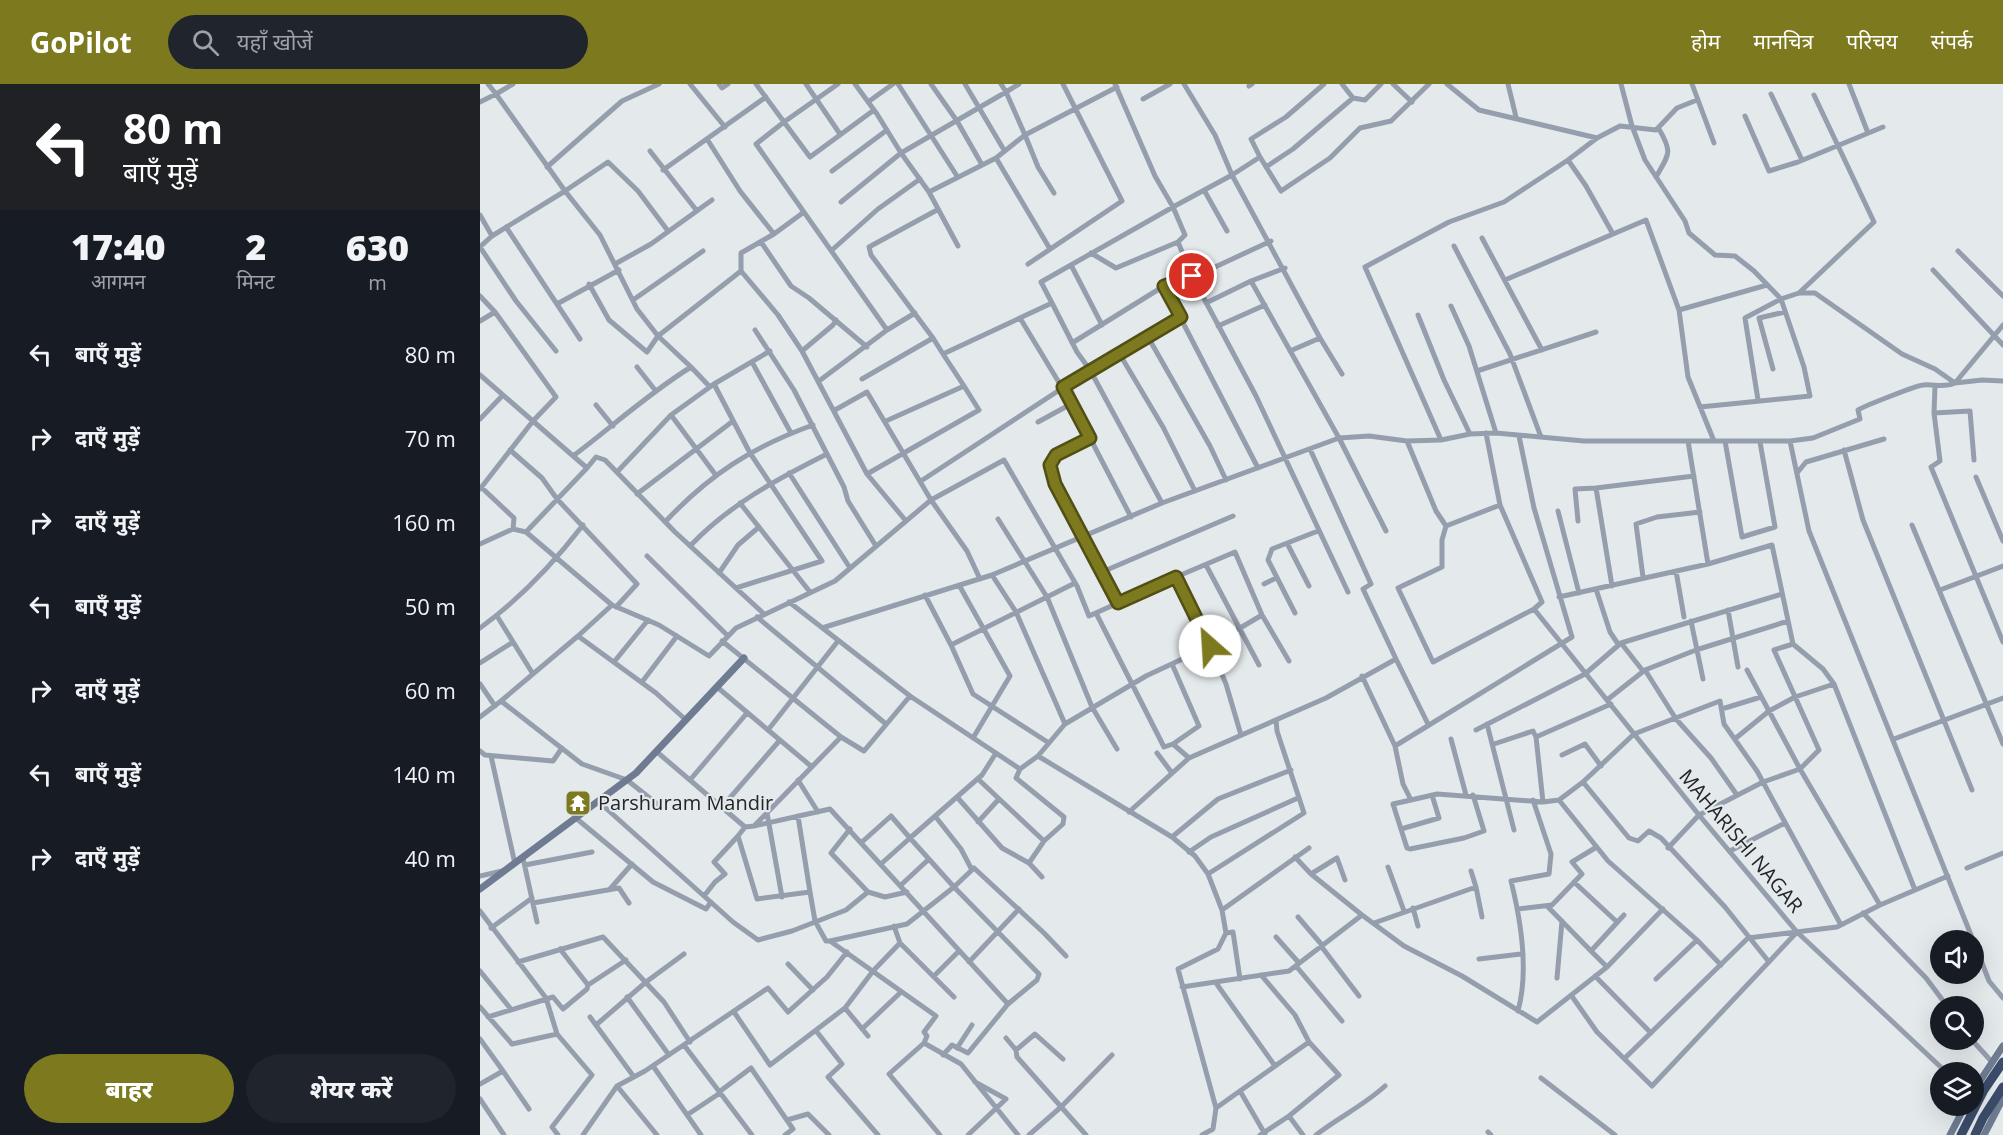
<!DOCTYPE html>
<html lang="hi">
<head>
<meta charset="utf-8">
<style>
  :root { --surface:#171b24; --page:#20242c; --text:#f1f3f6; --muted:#9ea1a6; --accent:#7d791f }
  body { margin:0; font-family:"Open Sans","Noto Sans Devanagari",sans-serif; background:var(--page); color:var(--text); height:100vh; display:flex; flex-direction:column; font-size:22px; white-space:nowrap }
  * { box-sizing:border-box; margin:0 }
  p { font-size:20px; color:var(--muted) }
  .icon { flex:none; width:33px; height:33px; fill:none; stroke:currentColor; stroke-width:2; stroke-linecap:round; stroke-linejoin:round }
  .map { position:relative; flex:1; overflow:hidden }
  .sheet { display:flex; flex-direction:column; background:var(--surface); width:480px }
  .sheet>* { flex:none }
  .top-card { background:#202124; color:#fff; overflow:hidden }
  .buttons { position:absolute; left:1450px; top:846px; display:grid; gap:12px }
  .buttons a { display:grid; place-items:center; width:54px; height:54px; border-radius:50%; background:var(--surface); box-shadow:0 6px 24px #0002; font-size:30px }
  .pin { position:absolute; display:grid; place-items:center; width:51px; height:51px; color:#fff; margin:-26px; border:3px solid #fff; border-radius:50%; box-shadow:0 2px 6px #0007 }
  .me { position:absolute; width:66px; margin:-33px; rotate:334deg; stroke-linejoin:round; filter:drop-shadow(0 0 4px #0008) }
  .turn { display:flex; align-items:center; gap:21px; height:126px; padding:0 24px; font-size:27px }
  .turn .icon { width:78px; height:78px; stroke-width:2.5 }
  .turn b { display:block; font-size:42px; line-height:51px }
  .eta { display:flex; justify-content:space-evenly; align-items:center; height:102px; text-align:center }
  .eta b { font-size:36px; font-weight:800; line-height:42px }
  .action { display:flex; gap:12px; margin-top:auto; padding:12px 24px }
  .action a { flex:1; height:69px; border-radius:36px; background:var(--accent); color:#fff; font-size:24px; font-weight:800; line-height:69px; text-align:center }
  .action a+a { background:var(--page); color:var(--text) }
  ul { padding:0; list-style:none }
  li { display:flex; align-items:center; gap:18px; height:84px; padding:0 24px }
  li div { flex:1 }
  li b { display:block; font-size:22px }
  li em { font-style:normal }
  header { display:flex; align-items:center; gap:36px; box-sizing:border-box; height:84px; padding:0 30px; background:var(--accent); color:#fff }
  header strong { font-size:28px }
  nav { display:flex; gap:33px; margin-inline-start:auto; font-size:21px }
  .search { width:420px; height:54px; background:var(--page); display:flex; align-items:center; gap:15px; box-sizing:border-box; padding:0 21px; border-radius:33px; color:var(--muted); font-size:22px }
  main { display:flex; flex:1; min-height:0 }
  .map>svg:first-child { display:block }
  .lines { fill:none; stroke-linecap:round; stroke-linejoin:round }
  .street { stroke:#959ead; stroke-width:5 }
  .secondary { stroke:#6e7b90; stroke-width:7 }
  .highway { stroke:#3b4b69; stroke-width:9 }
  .route-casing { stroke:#514f14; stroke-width:15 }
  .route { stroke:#7d791f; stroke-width:10 }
  .labels { text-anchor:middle; stroke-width:4.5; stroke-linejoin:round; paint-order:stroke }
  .poi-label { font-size:20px; fill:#232526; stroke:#e4e9ec; text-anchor:start }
  .street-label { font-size:20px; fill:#232526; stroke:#e4e9ec }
</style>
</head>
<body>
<header>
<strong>GoPilot</strong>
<div class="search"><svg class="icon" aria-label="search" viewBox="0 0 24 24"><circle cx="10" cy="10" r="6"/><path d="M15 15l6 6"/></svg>यहाँ खोजें</div>
<nav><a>होम</a><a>मानचित्र</a><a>परिचय</a><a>संपर्क</a></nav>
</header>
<main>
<section class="sheet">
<div class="top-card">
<div class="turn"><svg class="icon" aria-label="left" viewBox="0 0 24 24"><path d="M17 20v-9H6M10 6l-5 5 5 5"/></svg><div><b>80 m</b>बाएँ मुड़ें</div></div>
</div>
<div class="eta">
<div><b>17:40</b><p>आगमन</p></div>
<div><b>2</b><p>मिनट</p></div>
<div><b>630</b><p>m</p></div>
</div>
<ul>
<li><svg class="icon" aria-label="left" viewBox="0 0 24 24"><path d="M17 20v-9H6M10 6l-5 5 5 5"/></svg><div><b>बाएँ मुड़ें</b></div><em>80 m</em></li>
<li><svg class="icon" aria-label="right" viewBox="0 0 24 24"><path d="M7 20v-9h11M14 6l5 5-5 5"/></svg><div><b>दाएँ मुड़ें</b></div><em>70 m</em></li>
<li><svg class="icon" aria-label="right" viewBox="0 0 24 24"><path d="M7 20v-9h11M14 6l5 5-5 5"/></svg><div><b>दाएँ मुड़ें</b></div><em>160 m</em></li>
<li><svg class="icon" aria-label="left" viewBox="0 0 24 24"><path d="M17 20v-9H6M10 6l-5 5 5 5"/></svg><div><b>बाएँ मुड़ें</b></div><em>50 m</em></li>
<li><svg class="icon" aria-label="right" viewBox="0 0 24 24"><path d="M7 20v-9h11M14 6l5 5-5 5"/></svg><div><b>दाएँ मुड़ें</b></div><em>60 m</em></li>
<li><svg class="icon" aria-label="left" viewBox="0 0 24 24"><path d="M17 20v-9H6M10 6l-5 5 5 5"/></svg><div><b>बाएँ मुड़ें</b></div><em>140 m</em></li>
<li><svg class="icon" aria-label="right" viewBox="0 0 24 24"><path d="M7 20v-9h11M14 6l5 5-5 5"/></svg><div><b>दाएँ मुड़ें</b></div><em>40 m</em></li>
</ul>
<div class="action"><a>बाहर</a><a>शेयर करें</a></div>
</section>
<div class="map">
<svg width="1523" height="1051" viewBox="0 0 1523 1051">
  <rect width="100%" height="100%" fill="#e4e9ec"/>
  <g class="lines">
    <!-- street -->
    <path class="street" d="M 8,0 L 16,10 L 33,0
      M 210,0 L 245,43
      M 239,0 L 242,4 L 248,0
      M 276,0 L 304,38 L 358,0
      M 326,0 L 360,50
      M 375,0 L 397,30 L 421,69 L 526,8 L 545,51 L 637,3
      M 418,0 L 477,92
      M 451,0 L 477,37 L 501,79
      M 485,0 L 524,66
      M 521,0 L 526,8 L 539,0
      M 635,0 L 675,92 L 693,123 L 752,91 L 780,73 L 801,107 L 850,74 L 880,44 L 911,37 L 949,0
      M 704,0 L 735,51 L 752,91 L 840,254
      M 862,0 L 873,14 L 885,16 L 901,0
      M 913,0 L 932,18
      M 967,0 L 999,26 L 1117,54
      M 1028,0 L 1036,33
      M 1141,0 L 1152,42 L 1165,76 L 1205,137 L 1209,149 L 1235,171 L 1255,172 L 1274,187 L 1301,215 L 1319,209 L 1335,209 L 1422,270 L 1455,285 L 1475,299 L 1502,296 L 1523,297
      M 1212,0 L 1234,59
      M 1369,0 L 1388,49
      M 769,2 L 772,0
      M 1291,10 L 1322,76
      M 663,15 L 690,0
      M 0,18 L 16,10 L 85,107 L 12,152 L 0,131
      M 388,18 L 413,0
      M 394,26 L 330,73 L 304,38 L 276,60 L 407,246
      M 1265,32 L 1289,87 L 1318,78 L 1403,43
      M 227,55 L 260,107 L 294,150
      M 170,67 L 217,127
      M 780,73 L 771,55 L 806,33 L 844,0
      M 516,74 L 570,165
      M 1088,76 L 1106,102 L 1133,150
      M 67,83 L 142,17 L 179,0
      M 786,83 L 813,65 L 873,14
      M 183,86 L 286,13
      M 352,87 L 407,46
      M 1176,93 C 1189,70 1193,69 1179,45
      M 724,106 L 747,147
      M 449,108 L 516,74 L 545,51 L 558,83 L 574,109
      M 361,118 L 421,69 L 449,108 L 478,162
      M 26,143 L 100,255
      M 1002,154 L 1062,266
      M 281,158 L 311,202 L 329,214 L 387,263
      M 698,158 L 712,192 L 776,312 L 868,508
      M 974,162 L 1030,270 L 1061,353
      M 0,163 L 36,217 L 76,267
      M 0,163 L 12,152
      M 352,166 L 398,125 L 440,95
      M 1478,167 L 1523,212
      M 135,180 L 171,160 L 232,116
      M 548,180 L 642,117 L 583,0
      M 591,181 L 622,241
      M 1453,186 L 1523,261
      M 261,187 L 261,169 L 294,150 L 324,128
      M 1025,196 L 1166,136 L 1199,226 L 1208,293 L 1234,357
      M 771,197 L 859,354 L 906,447
      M 109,200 L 129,236 L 167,268 L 178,252 L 157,225 L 120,151 L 85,107 L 128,78 L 158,107 L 188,147
      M 684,202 L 778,384
      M 1319,209 L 1394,138 L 1334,11
      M 0,212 L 15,228 L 76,313 L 53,337 L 0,405
      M 153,216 L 223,167
      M 572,219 L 597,268 L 610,286 L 682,419
      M 726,219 L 771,197 L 805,184
      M 77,220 L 139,186
      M 971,222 L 989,262 L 1016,349
      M 1199,226 L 1287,201
      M 938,231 L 964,296 L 990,350
      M 540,234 L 595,325 L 651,433
      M 0,237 L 15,228
      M 738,242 L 785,221
      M 275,246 L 314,306 L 364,403 L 368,417 L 396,462
      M 668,253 L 730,362 L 746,396
      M 453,254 L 391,171 L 389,163 L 457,126
      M 592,259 L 684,202 L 705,193 L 720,190 L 791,157
      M 322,267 L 353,241 L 356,236
      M 810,267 L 840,254 L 862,290
      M 639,269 L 683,343 L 715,407
      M 272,278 L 311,349
      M 157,283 L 175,306
      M 211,283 L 230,303
      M 1293,285 L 1279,234 L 1305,228
      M 997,287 L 1116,248
      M 0,291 L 107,384 L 116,373 L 125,376 L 195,448 L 284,530
      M 382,295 L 453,254 L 463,270
      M 339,297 L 407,246 L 435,229
      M 234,300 L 270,369 L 342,477 L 256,504
      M 1455,302 L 1454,329 L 1460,377 L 1451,383 L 1523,558
      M 116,321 L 133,342
      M 1220,323 L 1330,312 L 1324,283 L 1301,215 L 1265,234 L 1278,316
      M 355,326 L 387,308 L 451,416 L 487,467 L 500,495
      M 1454,329 L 1490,327 L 1494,376
      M 191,331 L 235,390
      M 0,335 L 23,311
      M 406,337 L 484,302 L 463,270 L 572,219 L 561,198 L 693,123 L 705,151 L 698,158 L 636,184 L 611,169
      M 558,338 L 591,320
      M 610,354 L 576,371 L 570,381 L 575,400 L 638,519
      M 961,356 L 885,183 L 969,138 L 1024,118 L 1088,76 L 1117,54 L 1140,42 L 1176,46 L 1197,24 L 1217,16
      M 927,357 L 956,427 L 966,442 L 1020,421
      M 1208,357 L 1228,480
      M 1245,357 L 1262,453 L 1295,443 L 1280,358
      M 1310,357 L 1329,447 L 1493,856
      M 830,365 L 891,500 L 883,505 L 916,575
      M 30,366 L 62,394 L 77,415 L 157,500 L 136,523
      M 1364,366 L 1383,436 L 1492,706
      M 93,372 C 133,342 169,309 211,283 L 178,252 L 261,187 L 298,231 L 322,267 L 387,390 L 426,437
      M 107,384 L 46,448 L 132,521 L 179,541 L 229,572 L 256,544 L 355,497 L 451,416 L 524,376 L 597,502 L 609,532 L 696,493 L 730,562 L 666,592 L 585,640
      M 137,388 L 191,331 L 234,300 L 290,267
      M 309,389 L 370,484
      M 1317,389 L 1326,378 L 1404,355
      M 387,390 L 499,326 L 484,302
      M 1496,393 L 1523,457
      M 441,397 L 610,286 L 701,233
      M 1,403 L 34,434 L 33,445
      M 157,410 L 253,337
      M 260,419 L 330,508
      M 1078,427 L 1099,509
      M 518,435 L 567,513 L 612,623 L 637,665
      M 1098,437 L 1095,405 L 1116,404
      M 185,438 C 229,391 272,363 333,341
      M 1432,441 L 1523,660
      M 966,442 L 962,456 L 962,483 L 918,504 L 953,578 L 1054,525 L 1062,518 L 1020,421 L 1006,349
      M 0,460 L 33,445 L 46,448
      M 808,461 L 829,502
      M 210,462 C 249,421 297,395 347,370
      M 167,472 L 248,552
      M 726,481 L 779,581
      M 1196,487 L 1204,533
      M 622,488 L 753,432
      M 239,489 L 258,461 L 279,443
      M 512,491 L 536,528 L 585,640 L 558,672
      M 696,493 L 755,468 L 782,531 L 809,577
      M 1163,493 L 1156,440 L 1177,433 L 1220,428
      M 784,500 L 796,494
      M 479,501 L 530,592 L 493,654
      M 1132,502 L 1116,404 L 1214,392
      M 1116,505 L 1130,548 L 1138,560
      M 1460,506 L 1523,482
      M 445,511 L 471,561 L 595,499
      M 1079,513 L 1228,480 L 1292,461 L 1313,560 L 1343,585 L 1354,600 L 1435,806
      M 309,518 L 430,612 L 540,685 L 558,672 L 692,753 L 715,772 L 728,790 L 742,826 L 746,849 L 738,865 L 698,885 L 736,1024
      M 1054,525 L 1219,731 L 1317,848 L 1466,988
      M 1248,526 L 1258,583
      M 616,529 L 684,663 L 693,660 L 709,674
      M 815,529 L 788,476 L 792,465 L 838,447
      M 17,532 L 53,590
      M 277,533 L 406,640
      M 1211,537 L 1223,595
      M 0,544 C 40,515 73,480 103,441
      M 342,544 L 512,491 L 682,419 L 859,354 L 889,352 L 927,357 L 961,356 L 990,350 L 1016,349 L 1104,357 L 1310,357 L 1333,354 L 1380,335 L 1378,326 C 1384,322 1438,301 1443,301 C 1455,300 1464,304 1475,299 L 1523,241
      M 98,552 L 132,521
      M 242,557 L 361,653 L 384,667 L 430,612
      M 1141,559 L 1163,587
      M 471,561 L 493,610 L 569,659
      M 134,578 L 168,536
      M 0,579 L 33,558
      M 692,580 L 719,642 L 693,660
      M 1165,586 L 1196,635 L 1231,674 L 1257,711
      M 1267,586 L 1320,685 L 1339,666 L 1294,566 L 1313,560
      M 882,592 L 915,662 L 923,700 L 931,716 L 957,710 L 1063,718 L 1079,716 L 1103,698 L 1154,650 L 1240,617 L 1244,640 L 1277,687 L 1361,841
      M 162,598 L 197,552
      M 0,600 L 15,622
      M 237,603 L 288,646
      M 1127,616 L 1165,586 L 1216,566 L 1308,537
      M 21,617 L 98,552 L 176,609 L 206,636
      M 1245,624 L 1281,613
      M 0,633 L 21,617 L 102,680 L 147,696 L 181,723
      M 1007,640 L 1034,746
      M 996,646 L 1105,590 L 1141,559 L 1302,510
      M 761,651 L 746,600 L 730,562 L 782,531
      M 1256,654 L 1289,627 L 1315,613 L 1354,600
      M 971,655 L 986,711
      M 1414,655 L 1523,614
      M 1014,660 L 1053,647 L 1056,653
      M 915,662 L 1092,553 L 1054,424 L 1039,352
      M 0,667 L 5,671 L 73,677 L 82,664
      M 177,668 L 265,743 L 274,742 L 361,653
      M 677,669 L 692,689
      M 1082,671 L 1105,660 L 1121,682
      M 11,672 L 35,780
      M 332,683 L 288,646 L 358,557
      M 540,685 L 536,694 L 584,733 L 583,740 L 564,757 L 549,779
      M 498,695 L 564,757
      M 210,696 L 267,629
      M 318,696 L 338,728
      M 1103,698 L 1149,754 L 1158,757 L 1169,747 L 1181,754 L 1245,823 L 1289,878
      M 477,713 L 522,764 L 549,779 L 562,793
      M 931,716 L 913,720 L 927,764 L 930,765 L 984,754 L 1004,747 L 993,711
      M 1079,716 L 1128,777 L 1217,856 L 1241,881
      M 119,718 L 253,838 L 278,856 L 312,847 L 366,826 L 388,808 L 405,813 L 427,808
      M 1063,718 L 1056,653 L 1131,620
      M 242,723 L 300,656
      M 649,728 L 709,674 L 846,614 L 916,575 L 948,640
      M 287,729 L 302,813
      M 318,732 L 330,808
      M 455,732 L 481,765 L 492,786
      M 97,735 L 173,798 L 226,825 L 231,818
      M 498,738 L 518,716
      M 274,742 L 350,725 L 528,920 L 488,969 L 472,961 L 463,971
      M 265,743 L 258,752 L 277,815 L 330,808 L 335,837 L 346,857 L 350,857 L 456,932 L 444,948 L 447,952 L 444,959 L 481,980 L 538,1051
      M 370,745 L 351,769 L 388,808
      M 921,745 L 959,734 L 952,711
      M 692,753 L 738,715 L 811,686
      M 382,758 L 411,732 L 430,754 L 502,691 L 516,669
      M 1188,764 L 1219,731 L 1283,698 L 1320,685 L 1400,821
      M 1250,767 L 1305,739
      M 709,768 L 731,753 L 818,714
      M 815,773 L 831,790 L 882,831
      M 43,774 L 57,838
      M 402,779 L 430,754 L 474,803 L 494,784 L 564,849 L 586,872
      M 45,781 L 112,768
      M 908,783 L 924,827
      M 1487,784 L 1523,769
      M 728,790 L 824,729 L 797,647 L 796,636
      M 831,790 L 857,774 L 865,796
      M 0,792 L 22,787
      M 1094,798 L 1137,838
      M 421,801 L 449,775
      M 996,803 L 1002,833
      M 130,805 L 152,780
      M 224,812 L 235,798 L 245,790 L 234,778 L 258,752
      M 53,819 L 139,804 L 149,819
      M 1067,822 L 1111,867
      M 933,824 L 938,842
      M 1038,825 L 1072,821 L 1102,790 L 1092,778 L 1115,764
      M 742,826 L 829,764
      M 0,827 L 66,914 L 77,950 L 112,991 L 72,1043 L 78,1051
      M 1383,829 L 1446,894 L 1467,922
      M 818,833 L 842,861
      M 894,839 L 996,803 L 991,787
      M 414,842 L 420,859 L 474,913
      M 11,844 L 52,814
      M 746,849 L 753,848 L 760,895
      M 796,853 L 819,879
      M 350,857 L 427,840 L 474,803 L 559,890 L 557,896 L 528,920
      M 1494,858 L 1509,897 L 1523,914
      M 841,862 L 879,912
      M 80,865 L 108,901 L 146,876
      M 999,875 L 1041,870
      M 38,878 L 123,853 L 184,918 L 210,958
      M 489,878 L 539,825
      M 308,880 L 333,906
      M 816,882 L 862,937
      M 1127,883 L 1183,825
      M 0,887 L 30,924
      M 454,892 L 479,867
      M 1115,892 L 1171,949
      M 1077,894 L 1082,837
      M 1176,895 L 1217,856
      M 736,899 L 795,982
      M 702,903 L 809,887 L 882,831 L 924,862 L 982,892 L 1057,938 L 1127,883 L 1111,867 L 1144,831
      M 1091,911 L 1117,948 L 1172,1002 L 1317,848
      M 147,913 L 189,971
      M 0,923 L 32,960 L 77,950
      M 365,924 L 388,952
      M 1038,927 C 1049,887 1041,837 1031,797 L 1069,790 L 1071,770 L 1053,716
      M 254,928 L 290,981 L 365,924 L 393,887 L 420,859
      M 8,933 L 73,913 L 83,925 L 107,905 L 108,901
      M 110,933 L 154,993
      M 116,941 L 166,898 L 204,870
      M 382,945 L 421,908
      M 337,948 L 362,980 L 348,993 L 398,1051
      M 526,954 L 536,966 L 537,973 L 606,1051
      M 0,955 L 23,987
      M 1492,956 L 1512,978
      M 444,959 L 409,990 L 460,1051
      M 204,961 L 272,1051
      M 477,964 L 492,941
      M 536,966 L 555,950 L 583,975
      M 1145,974 L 1268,854 L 1357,843 L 1400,821 L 1468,792
      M 173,982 L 221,1051
      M 1061,994 L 1135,1051
      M 0,1000 L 23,987 L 49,1025
      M 137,1002 L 177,1051
      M 760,1007 L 785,1050
      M 239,1008 L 271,984 L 313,1045 L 305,1051
      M 0,1015 L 24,1051
      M 207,1031 L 240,1009
      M 809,1032 L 823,1051
      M 307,1036 L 328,1030 L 349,1051
      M 1008,1048 L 1011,1051
      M 103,1051 L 137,1002 L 165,987 L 288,904 L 308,928 L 347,893 L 367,868
      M 488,1051 L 526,1015 L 495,998
      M 549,1051 L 581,1023 L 632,971
      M 722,1051 L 733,1045 L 736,1024 L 829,958 L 815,931 L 781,891
      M 780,1051 L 809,1032 L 859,991 L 829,958
      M 836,1051 C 859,1033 883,1022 905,1002"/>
    <!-- secondary -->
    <path class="secondary" d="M 0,805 L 156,689 L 264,574
      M 1494,1006 L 1523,962
      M 1470,1051 L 1485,1022
      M 1504,1051 L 1523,1014"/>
    <!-- highway -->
    <path class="highway" d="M 1481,1051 L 1504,1006 L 1523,978
      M 1495,1051 L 1503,1034 L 1523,1003"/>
  </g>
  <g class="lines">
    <!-- route casing -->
    <g class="route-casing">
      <path id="route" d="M 712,192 L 684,202 L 701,233 L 583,303 L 610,354 L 576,371 L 570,381 L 575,400 L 638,519 L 696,493 L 730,562"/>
    </g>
    <!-- route -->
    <use href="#route" class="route"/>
  </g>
  <!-- icons -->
  <defs>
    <g id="temple-square" transform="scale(1.35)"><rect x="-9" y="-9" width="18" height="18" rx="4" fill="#7d791f" stroke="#e4e9ec"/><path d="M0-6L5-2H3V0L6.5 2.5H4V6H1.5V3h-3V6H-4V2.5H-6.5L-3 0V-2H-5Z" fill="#fff"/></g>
  </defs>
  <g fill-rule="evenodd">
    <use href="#temple-square" x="98" y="719"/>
  </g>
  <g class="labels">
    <!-- poi labels -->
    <g class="poi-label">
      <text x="118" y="726">Parshuram Mandir</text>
    </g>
    <!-- street labels -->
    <g class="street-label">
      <text transform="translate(1261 757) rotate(50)" y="7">MAHARISHI NAGAR</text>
    </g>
  </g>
</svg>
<div class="buttons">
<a><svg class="icon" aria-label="sound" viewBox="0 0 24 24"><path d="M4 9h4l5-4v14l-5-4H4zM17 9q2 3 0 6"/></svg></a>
<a><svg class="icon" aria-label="search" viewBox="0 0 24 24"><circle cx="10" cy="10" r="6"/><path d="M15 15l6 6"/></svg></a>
<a><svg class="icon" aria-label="layers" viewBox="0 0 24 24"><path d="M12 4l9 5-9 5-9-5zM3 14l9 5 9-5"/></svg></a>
</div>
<div class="pin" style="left:712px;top:192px;background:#d93025"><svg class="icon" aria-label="arrive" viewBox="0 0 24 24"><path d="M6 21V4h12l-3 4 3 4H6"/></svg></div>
<svg class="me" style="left:730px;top:562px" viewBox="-20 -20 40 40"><circle r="19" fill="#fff"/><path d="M0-13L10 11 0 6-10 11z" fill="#7d791f"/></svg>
</div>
</main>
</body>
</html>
